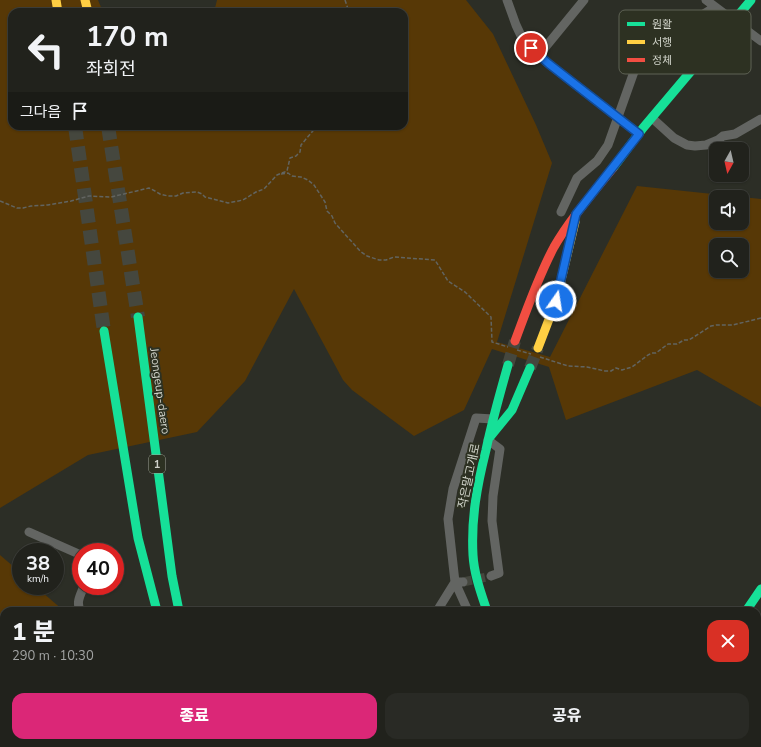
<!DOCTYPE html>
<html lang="ko">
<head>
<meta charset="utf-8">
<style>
  :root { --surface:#21221c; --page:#292a25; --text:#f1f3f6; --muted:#a2a4a3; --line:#3e3f3b; --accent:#db2777 }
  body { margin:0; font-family:"Nunito Sans","Noto Sans KR",sans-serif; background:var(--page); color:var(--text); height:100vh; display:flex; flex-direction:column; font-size:15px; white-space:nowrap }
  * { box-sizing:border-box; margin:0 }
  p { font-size:13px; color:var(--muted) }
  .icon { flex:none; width:22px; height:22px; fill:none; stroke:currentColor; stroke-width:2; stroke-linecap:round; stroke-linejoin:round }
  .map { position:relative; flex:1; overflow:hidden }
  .panel { position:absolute; left:0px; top:607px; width:761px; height:140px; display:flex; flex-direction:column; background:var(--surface); border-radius:12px 12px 0 0; box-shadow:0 1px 3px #0004,0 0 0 1px var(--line) }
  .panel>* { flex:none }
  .banner { position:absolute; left:8px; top:8px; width:400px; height:122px; border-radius:12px; box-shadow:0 1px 3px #0004,0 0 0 1px var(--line); background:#21221c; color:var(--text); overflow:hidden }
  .needle { width:26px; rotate:188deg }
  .fabs { position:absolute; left:709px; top:142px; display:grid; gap:8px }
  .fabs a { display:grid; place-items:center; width:40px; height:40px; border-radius:8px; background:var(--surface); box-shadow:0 1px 3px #0004,0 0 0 1px var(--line); font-size:20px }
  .speed { position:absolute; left:12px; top:543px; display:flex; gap:8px; font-size:20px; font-weight:700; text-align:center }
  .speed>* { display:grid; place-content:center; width:52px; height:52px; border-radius:50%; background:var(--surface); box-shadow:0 1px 3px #0004,0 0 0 1px var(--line); line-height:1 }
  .speed small { font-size:10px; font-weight:400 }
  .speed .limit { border:6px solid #d22; background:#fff; color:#111 }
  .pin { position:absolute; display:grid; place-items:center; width:34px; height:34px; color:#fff; margin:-17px; border:2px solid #fff; border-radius:50%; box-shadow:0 1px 4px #0007 }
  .me { position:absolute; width:44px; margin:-22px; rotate:13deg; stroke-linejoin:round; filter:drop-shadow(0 0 3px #0008) }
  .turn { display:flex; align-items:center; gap:14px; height:84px; padding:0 12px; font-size:18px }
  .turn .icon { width:52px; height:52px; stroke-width:2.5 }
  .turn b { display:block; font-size:28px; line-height:34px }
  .then { display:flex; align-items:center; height:38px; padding:0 12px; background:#0003; gap:8px; font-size:15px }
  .round { display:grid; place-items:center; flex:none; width:42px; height:42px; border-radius:12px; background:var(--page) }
  .summary { display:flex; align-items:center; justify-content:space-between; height:68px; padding:0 12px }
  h1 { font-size:24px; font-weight:800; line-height:30px }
  .cta { display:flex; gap:8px; margin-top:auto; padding:8px 12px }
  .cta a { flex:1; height:46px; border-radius:12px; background:var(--accent); color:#fff; font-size:16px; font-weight:800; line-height:46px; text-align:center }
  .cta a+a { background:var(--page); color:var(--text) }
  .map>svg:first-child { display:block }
  .green { fill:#573806; fill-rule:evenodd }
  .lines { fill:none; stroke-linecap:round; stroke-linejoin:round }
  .street-tunnel { stroke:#45473e; stroke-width:9; stroke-dasharray:9 4.5; stroke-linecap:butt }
  .secondary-tunnel { stroke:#45473e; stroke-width:12; stroke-dasharray:12 6; stroke-linecap:butt }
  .primary-tunnel { stroke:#45473e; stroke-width:14; stroke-dasharray:14 7; stroke-linecap:butt }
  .path { stroke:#626460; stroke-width:1.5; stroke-dasharray:4 2; stroke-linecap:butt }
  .street { stroke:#636562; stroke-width:9 }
  .fast { stroke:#16e098; stroke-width:9 }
  .slow { stroke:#ffcf43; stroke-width:9 }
  .jam { stroke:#f24e42; stroke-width:9 }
  .route-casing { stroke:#114b97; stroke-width:10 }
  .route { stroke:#1a73e8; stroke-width:7 }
  .labels { text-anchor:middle; stroke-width:4; stroke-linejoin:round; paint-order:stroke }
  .shield { fill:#2d3122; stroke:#9fa297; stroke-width:1 }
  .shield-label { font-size:11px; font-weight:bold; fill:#d0d3c9 }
  .street-label { font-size:12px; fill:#d0d3c9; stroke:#2d3122 }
  .key { fill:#2d3122; stroke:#5e6254; stroke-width:1 }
  .key-label { font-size:11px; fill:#d0d3c9 }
</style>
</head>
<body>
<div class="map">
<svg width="761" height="747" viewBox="0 0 761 747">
  <rect width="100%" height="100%" fill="#2c2e26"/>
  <!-- green -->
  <path class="green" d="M 0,0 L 98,0 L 103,12 L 12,12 L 12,126 L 404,126 L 404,12 L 214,12 L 217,0 L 466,0 L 493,34 L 536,125 L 552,163 L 497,342 L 550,357 L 637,186 L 741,197 L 716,197 L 716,223 L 742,223 L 742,197 L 761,199 L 761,407 L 697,370 L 566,420 L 549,367 L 492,349 L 464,410 L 414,436 L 352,390 L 343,380 L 294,289 L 245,381 L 197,432 L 88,455 L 0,508 ZM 716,245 L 742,245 L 742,271 L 716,271 Z
    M 0,555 L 21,573 L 21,586 L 35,586 L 64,611 L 4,611 L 4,743 L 130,743 L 131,747 L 0,747 Z"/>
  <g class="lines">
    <!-- street-tunnel -->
    <path class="street-tunnel" d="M 463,582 L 491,576"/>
    <!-- secondary-tunnel -->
    <path class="secondary-tunnel" d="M 508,365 L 515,341
      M 530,368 L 538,348"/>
    <!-- primary-tunnel -->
    <path class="primary-tunnel" d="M 75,126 L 104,331
      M 108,126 L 138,317"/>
    <!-- path -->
    <path class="path" d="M 345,0 L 349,12
      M 281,174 L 288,173 L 292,176 L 301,177 L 308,180 L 314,185 L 325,202 L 327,211 L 332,216 L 335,223 L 360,251 L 367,256 L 379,260 L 386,260 L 394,257 L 435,260 L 448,281 L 465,292 L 491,317 L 492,342 L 508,347
      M 0,201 L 17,208 L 23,208 L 31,206 L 48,205 L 71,201 L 89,196 L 111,197 L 149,188 L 155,191 L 160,194 L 168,196 L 176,196 L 183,193 L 197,192 L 202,194 L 205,197 L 228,203 L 243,200 L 256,192 L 264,189 L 277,175 L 287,171 L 290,158 L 296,156 L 300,152 L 301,145 L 317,126
      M 517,350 L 531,354
      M 540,357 L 568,366 L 587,367 L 605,371 L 611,371 L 616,368 L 622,370 L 632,367 L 648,355 L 652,353 L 656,353 L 668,344 L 677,344 L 684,340 L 689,340 L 711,326 L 716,325 L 733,325 L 761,318"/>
    <!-- street -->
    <path class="street" d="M 507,0 L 516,25 L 524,42 L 549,64 L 639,134
      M 706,0 L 761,41
      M 539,55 L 584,0
      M 652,118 L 674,138 L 687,145 L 695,146 L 706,145 L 718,140 L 723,136 L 735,134 L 761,119
      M 561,212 L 577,178 L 597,161 L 608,145 L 641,52 L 715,7
      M 488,440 L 500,449 L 493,496 L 492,521 L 499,573 L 491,576
      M 29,532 L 81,555
      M 81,611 C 75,603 81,594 84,586
      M 437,611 L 455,582 L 463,582
      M 468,611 L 455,582 L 448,519 L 453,489 L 476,418 L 493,419
      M 757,632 L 761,625
      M 757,654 L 761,658
      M 149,743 L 150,747
      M 281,747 L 282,743
      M 662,747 L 668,743"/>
    <!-- fast -->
    <path class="fast" d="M 613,168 L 643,128 L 751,0
      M 138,317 L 172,576 L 179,611
      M 104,331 L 138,538 L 157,611
      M 490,437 L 512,410 L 530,368
      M 487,611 C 481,593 474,574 473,555 C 471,518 477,486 486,450 C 492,421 500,393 508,365
      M 746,611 L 761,589
      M 198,743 L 198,747
      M 210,743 L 211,747"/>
    <!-- slow -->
    <path class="slow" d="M 56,0 L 58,12
      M 85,0 L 88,12
      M 538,348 L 556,301 L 575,222
      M 186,743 L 187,747
      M 563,743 L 566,747
      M 622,747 L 627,743"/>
    <!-- jam -->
    <path class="jam" d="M 515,341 C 527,309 538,277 554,247 C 570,219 593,193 613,168"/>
  </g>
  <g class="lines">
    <!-- route casing -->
    <g class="route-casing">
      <path id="route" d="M 531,48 L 549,64 L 639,134 L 576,214 L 556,301"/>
    </g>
    <!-- route -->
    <use href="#route" class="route"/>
  </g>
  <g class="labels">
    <!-- shield labels -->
    <rect class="shield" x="149" y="455" width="16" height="18" rx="3"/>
    <g class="shield-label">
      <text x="157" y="468">1</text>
    </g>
    <!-- street labels -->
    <g class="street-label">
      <text transform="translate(160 391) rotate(82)" y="4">Jeongeup-daero</text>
      <text transform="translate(469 476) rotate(-78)" y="4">작은말고개로</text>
    </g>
  </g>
  <!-- legend -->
  <rect x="619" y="10" width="132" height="64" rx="6" class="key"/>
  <rect x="627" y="22" width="18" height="4" fill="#16e098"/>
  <rect x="627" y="40" width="18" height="4" fill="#ffcf43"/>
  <rect x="627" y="58" width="18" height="4" fill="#f24e42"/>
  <g class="key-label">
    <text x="652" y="28">원활</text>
    <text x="652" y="46">서행</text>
    <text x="652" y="64">정체</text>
  </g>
</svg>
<div class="fabs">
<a><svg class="needle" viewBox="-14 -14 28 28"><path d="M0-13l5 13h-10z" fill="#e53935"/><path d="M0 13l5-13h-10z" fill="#a2a4a3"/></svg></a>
<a><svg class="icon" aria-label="sound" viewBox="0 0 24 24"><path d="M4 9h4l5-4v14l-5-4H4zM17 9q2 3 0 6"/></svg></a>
<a><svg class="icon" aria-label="search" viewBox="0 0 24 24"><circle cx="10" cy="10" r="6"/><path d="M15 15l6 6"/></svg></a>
</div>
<div class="speed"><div>38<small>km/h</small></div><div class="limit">40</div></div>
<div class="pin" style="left:531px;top:48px;background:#d93025"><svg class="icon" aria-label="arrive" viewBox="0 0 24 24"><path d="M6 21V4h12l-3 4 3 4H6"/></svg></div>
<svg class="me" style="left:556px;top:301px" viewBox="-20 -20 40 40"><circle r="17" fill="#1a73e8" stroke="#fff" stroke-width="3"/><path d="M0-11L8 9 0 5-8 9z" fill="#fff"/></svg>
<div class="banner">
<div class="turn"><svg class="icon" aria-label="left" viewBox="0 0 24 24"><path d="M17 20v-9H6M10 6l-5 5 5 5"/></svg><div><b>170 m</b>좌회전</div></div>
<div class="then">그다음<svg class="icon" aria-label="arrive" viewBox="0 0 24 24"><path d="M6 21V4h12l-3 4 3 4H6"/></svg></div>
</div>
<section class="panel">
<div class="summary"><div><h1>1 분</h1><p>290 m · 10:30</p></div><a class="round" style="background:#d93025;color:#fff"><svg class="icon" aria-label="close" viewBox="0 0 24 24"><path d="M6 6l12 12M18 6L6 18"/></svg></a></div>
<div class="cta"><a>종료</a><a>공유</a></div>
</section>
</div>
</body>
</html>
